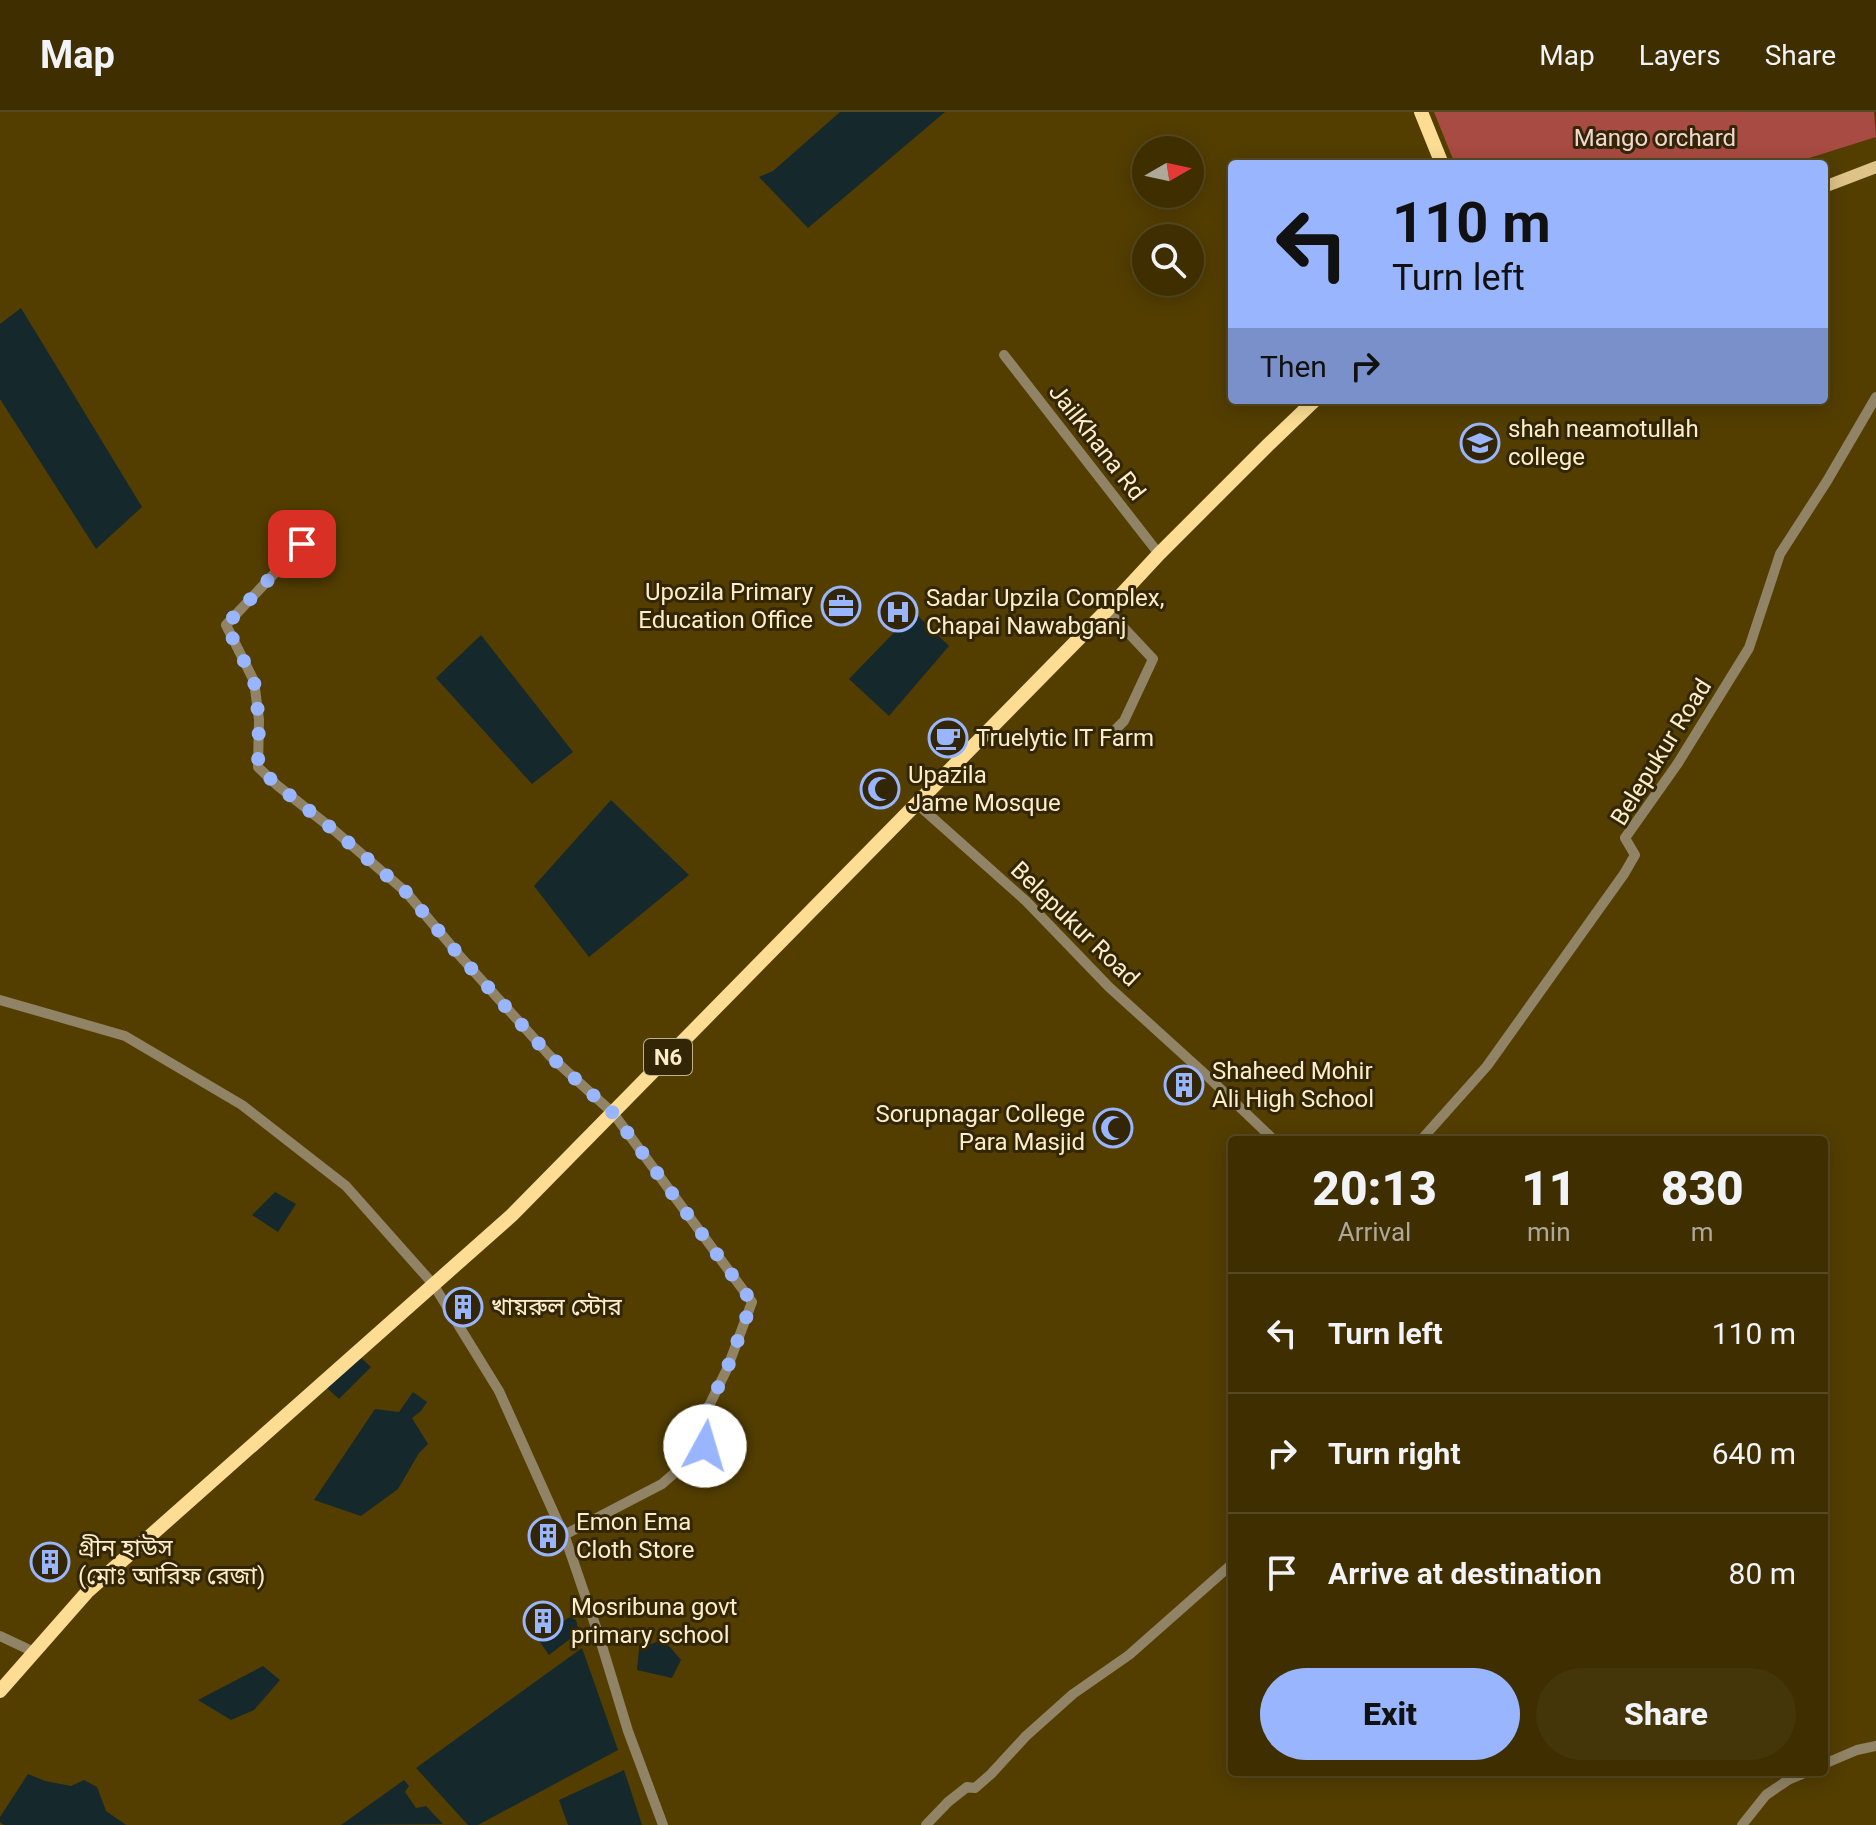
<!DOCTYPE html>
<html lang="en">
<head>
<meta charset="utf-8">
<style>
  :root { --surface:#3e2e00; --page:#45360a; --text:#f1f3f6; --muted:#ada899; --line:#574a22; --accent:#99b5fd }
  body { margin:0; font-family:Roboto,"Noto Sans Bengali",sans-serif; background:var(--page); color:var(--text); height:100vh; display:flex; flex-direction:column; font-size:30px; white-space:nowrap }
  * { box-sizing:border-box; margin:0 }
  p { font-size:26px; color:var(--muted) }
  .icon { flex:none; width:44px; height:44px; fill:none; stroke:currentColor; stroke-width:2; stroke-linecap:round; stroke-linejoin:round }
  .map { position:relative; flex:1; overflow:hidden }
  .side { position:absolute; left:1228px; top:1024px; width:600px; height:640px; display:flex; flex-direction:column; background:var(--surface); border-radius:8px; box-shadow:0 4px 20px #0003,0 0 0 2px var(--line) }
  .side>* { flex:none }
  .top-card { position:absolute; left:1228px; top:48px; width:600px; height:244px; border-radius:8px; box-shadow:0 4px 20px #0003,0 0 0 2px var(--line); background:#99b5fd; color:#111; overflow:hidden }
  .needle { width:52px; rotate:81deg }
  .buttons { position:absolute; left:1132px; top:24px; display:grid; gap:16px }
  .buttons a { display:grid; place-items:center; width:72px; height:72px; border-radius:50%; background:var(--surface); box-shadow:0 4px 20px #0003,0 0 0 2px var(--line); font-size:40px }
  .pin { position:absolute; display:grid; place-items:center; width:68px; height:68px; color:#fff; margin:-34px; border-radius:16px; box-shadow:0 4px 12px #0006 }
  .me { position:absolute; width:88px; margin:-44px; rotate:6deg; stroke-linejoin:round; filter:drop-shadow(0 0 6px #0008) }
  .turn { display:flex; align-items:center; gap:28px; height:168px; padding:0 32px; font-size:36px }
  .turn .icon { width:104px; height:104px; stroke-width:2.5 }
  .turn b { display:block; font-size:56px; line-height:68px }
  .then { display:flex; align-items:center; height:76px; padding:0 32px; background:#0003; gap:16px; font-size:30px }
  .eta { display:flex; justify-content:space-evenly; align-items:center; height:136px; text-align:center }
  .eta b { font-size:48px; font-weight:800; line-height:56px }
  .primary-button { display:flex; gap:16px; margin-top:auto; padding:16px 32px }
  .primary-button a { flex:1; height:92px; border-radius:48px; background:var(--accent); color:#111; font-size:32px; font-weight:800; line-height:92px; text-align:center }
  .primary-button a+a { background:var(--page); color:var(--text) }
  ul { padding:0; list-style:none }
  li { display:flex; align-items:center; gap:24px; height:120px; padding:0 32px; border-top:2px solid var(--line) }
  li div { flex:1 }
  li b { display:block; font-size:30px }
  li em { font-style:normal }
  header { display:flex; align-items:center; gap:48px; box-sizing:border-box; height:112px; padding:0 40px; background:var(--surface); border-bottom:2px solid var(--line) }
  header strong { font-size:38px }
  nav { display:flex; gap:44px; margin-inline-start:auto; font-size:28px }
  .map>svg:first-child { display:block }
  .green { fill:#a84b42 }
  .water { fill:#15282b }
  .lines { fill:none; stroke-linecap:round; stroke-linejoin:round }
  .minor { stroke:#908366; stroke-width:10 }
  .major { stroke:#ddc387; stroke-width:12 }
  .highway { stroke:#fcdd93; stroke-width:14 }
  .route { stroke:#99b5fd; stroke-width:14; stroke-dasharray:0 25.2 }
  .labels { text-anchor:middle; stroke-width:6; stroke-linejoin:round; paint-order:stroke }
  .shield { fill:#322606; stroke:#c0b18f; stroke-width:2 }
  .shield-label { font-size:22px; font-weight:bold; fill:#fdedca }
  .park-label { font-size:24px; fill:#f1d6d2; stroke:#322606 }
  .poi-label { font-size:24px; fill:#fdedca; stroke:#322606; text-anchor:start }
  .street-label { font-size:24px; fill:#fdedca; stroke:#322606 }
</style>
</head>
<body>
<header>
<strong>Map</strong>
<nav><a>Map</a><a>Layers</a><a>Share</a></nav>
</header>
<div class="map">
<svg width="1876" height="1713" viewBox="0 0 1876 1713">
  <rect width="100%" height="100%" fill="#533e00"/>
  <!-- green -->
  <path class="green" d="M 1434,0 L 1874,0 L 1876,25 L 1790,52 L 1455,52 Z"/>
  <!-- water -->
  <path class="water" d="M 840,0 L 945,0 L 808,116 L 759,65 L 773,59 Z
    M 21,196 L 142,395 L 96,437 L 0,287 L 0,212 Z
    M 914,500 L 949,534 L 889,604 L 849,567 Z
    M 481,523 L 573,640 L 532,672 L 436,566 Z
    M 611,688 L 689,763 L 589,845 L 534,774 Z
    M 275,1080 L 296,1092 L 278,1120 L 252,1103 Z
    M 359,1244 L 371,1255 L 339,1287 L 327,1276 Z
    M 413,1280 L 427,1290 L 421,1299 L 412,1306 L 428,1332 L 419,1341 L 398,1377 L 361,1404 L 314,1388 L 375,1297 L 399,1300 Z
    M 570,1505 L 576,1508 L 579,1520 L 549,1543 L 537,1526 Z
    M 656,1530 L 669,1534 L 681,1548 L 672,1566 L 637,1558 L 639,1537 Z
    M 582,1536 L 618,1638 L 478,1713 L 468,1713 L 416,1656 Z
    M 263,1554 L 280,1568 L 254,1598 L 231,1608 L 198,1588 Z
    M 624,1658 L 642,1713 L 568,1713 L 559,1688 Z
    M 28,1662 L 45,1669 L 71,1674 L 84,1668 L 97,1675 L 106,1699 L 126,1713 L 4,1713 L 0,1710 L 0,1705 Z
    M 404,1668 L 409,1674 L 405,1680 L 416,1696 L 426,1694 L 443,1712 L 341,1713 Z"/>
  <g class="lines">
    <!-- minor -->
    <path class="minor" d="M 1004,243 L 1159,442
      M 302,432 L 226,513 L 254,569 L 259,608 L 258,655 L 278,674 L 335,719 L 406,780 L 459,843 L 550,944 L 613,1001 L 752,1190 L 727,1257 L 704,1304 L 705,1334 L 662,1372 L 564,1423
      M 1107,498 L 1153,547 L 1124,609 L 1115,618
      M 916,691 L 1026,789 L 1109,875 L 1206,963 L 1274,1028
      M 0,888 L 125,924 L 242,993 L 346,1074 L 433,1172 L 499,1279 L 566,1428 L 599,1524 L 628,1619 L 663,1713
      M 1421,1028 L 1487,954 L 1624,762 L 1635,743 L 1625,726 L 1678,651 L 1749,536 L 1780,442 L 1827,369 L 1876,285
      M 0,1524 L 34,1540
      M 1824,1652 L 1857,1638 L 1876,1634
      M 926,1713 L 948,1690 L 967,1675 L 975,1676 L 991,1662 L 1026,1624 L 1073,1582 L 1129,1543 L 1232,1452
      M 1742,1713 L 1766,1683 L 1788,1668 L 1807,1660"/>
    <!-- major -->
    <path class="major" d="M 1824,75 L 1876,55"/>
    <!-- highway -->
    <path class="highway" d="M 1421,0 L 1442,52
      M 0,1579 L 88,1479 L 512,1103 L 1107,498 L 1159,442 L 1268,333 L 1315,288"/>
  </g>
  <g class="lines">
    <!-- route -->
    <path class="route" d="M 302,432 L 226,513 L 254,569 L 259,608 L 258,655 L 278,674 L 335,719 L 406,780 L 459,843 L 550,944 L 613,1001 L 752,1190 L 727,1257 L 704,1304 L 705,1334"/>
  </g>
  <!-- icons -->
  <defs>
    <g id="university-ring" transform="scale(2)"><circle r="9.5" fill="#322606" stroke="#99b5fd" stroke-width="1.5"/><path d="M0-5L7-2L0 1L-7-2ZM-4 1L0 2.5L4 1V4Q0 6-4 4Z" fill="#99b5fd"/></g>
    <g id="office-ring" transform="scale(2)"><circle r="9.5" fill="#322606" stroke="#99b5fd" stroke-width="1.5"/><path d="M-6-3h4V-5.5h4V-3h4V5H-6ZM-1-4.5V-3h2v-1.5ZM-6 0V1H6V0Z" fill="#99b5fd"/></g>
    <g id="hospital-ring" transform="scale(2)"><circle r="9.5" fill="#322606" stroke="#99b5fd" stroke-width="1.5"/><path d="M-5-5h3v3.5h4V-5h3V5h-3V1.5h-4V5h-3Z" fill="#99b5fd"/></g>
    <g id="cafe-ring" transform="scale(2)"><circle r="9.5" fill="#322606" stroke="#99b5fd" stroke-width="1.5"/><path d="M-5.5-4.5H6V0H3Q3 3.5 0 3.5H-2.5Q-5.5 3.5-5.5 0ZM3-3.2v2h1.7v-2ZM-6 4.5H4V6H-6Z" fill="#99b5fd"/></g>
    <g id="mosque-ring" transform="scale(2)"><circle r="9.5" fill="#322606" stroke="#99b5fd" stroke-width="1.5"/><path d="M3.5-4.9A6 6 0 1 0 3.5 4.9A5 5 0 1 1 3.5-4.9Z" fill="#99b5fd"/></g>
    <g id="building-ring" transform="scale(2)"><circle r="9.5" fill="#322606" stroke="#99b5fd" stroke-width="1.5"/><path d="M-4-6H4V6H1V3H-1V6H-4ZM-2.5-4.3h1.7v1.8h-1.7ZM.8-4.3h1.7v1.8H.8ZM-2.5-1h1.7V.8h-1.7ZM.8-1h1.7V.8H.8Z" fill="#99b5fd"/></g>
  </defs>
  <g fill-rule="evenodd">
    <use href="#university-ring" x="1480" y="331"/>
    <use href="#office-ring" x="841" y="494"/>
    <use href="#hospital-ring" x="898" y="500"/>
    <use href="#cafe-ring" x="948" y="626"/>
    <use href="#mosque-ring" x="880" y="677"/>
    <use href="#building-ring" x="1184" y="973"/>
    <use href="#mosque-ring" x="1113" y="1016"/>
    <use href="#building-ring" x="463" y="1195"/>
    <use href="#building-ring" x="548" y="1424"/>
    <use href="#building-ring" x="50" y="1450"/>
    <use href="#building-ring" x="543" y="1509"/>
  </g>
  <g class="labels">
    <!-- shield labels -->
    <rect class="shield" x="644" y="927" width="48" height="36" rx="6"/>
    <g class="shield-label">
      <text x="668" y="953">N6</text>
    </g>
    <!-- park labels -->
    <g class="park-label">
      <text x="1655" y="34">Mango orchard</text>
    </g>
    <!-- poi labels -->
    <g class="poi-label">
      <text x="1508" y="325">shah neamotullah<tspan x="1508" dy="28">college</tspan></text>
      <text x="813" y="488" text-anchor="end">Upozila Primary<tspan x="813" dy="28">Education Office</tspan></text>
      <text x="926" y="494">Sadar Upzila Complex,<tspan x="926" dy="28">Chapai Nawabganj</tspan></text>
      <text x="976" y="634">Truelytic IT Farm</text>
      <text x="908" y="671">Upazila<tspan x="908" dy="28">Jame Mosque</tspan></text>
      <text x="1212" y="967">Shaheed Mohir<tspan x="1212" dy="28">Ali High School</tspan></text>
      <text x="1085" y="1010" text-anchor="end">Sorupnagar College<tspan x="1085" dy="28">Para Masjid</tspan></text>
      <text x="491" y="1203">খায়রুল স্টোর</text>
      <text x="576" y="1418">Emon Ema<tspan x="576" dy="28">Cloth Store</tspan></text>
      <text x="78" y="1444">গ্রীন হাউস<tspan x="78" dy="28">(মোঃ আরিফ রেজা)</tspan></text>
      <text x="571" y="1503">Mosribuna govt<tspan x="571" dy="28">primary school</tspan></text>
    </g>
    <!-- street labels -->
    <g class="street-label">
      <text transform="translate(1097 330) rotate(52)" y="8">JailKhana Rd</text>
      <text transform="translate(1661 640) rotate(-58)" y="8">Belepukur Road</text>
      <text transform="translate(1075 812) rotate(44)" y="8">Belepukur Road</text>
    </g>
  </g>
</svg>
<div class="buttons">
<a><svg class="needle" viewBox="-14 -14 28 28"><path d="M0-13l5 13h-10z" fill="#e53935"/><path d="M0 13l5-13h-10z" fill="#ada899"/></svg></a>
<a><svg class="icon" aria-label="search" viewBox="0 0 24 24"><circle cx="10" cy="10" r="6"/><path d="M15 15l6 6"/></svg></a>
</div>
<div class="pin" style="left:302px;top:432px;background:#d93025"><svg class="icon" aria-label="arrive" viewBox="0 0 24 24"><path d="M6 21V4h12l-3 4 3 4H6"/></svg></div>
<svg class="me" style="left:705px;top:1334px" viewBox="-20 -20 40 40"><circle r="19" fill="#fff"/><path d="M0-13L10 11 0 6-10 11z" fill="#99b5fd"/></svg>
<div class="top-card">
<div class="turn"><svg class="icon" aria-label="left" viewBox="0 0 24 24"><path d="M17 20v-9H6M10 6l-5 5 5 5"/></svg><div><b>110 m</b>Turn left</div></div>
<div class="then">Then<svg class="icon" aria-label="right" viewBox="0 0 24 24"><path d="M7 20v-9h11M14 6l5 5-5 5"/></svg></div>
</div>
<section class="side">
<div class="eta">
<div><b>20:13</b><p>Arrival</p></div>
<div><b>11</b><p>min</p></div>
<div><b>830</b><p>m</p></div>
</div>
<ul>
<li><svg class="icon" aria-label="left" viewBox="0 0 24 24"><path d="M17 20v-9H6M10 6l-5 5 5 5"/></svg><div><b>Turn left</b></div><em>110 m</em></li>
<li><svg class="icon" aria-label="right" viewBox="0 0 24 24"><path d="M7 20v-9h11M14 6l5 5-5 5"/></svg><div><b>Turn right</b></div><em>640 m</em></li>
<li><svg class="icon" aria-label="arrive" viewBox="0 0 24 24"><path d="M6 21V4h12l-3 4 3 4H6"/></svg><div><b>Arrive at destination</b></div><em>80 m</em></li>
</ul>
<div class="primary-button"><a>Exit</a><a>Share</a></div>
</section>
</div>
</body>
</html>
